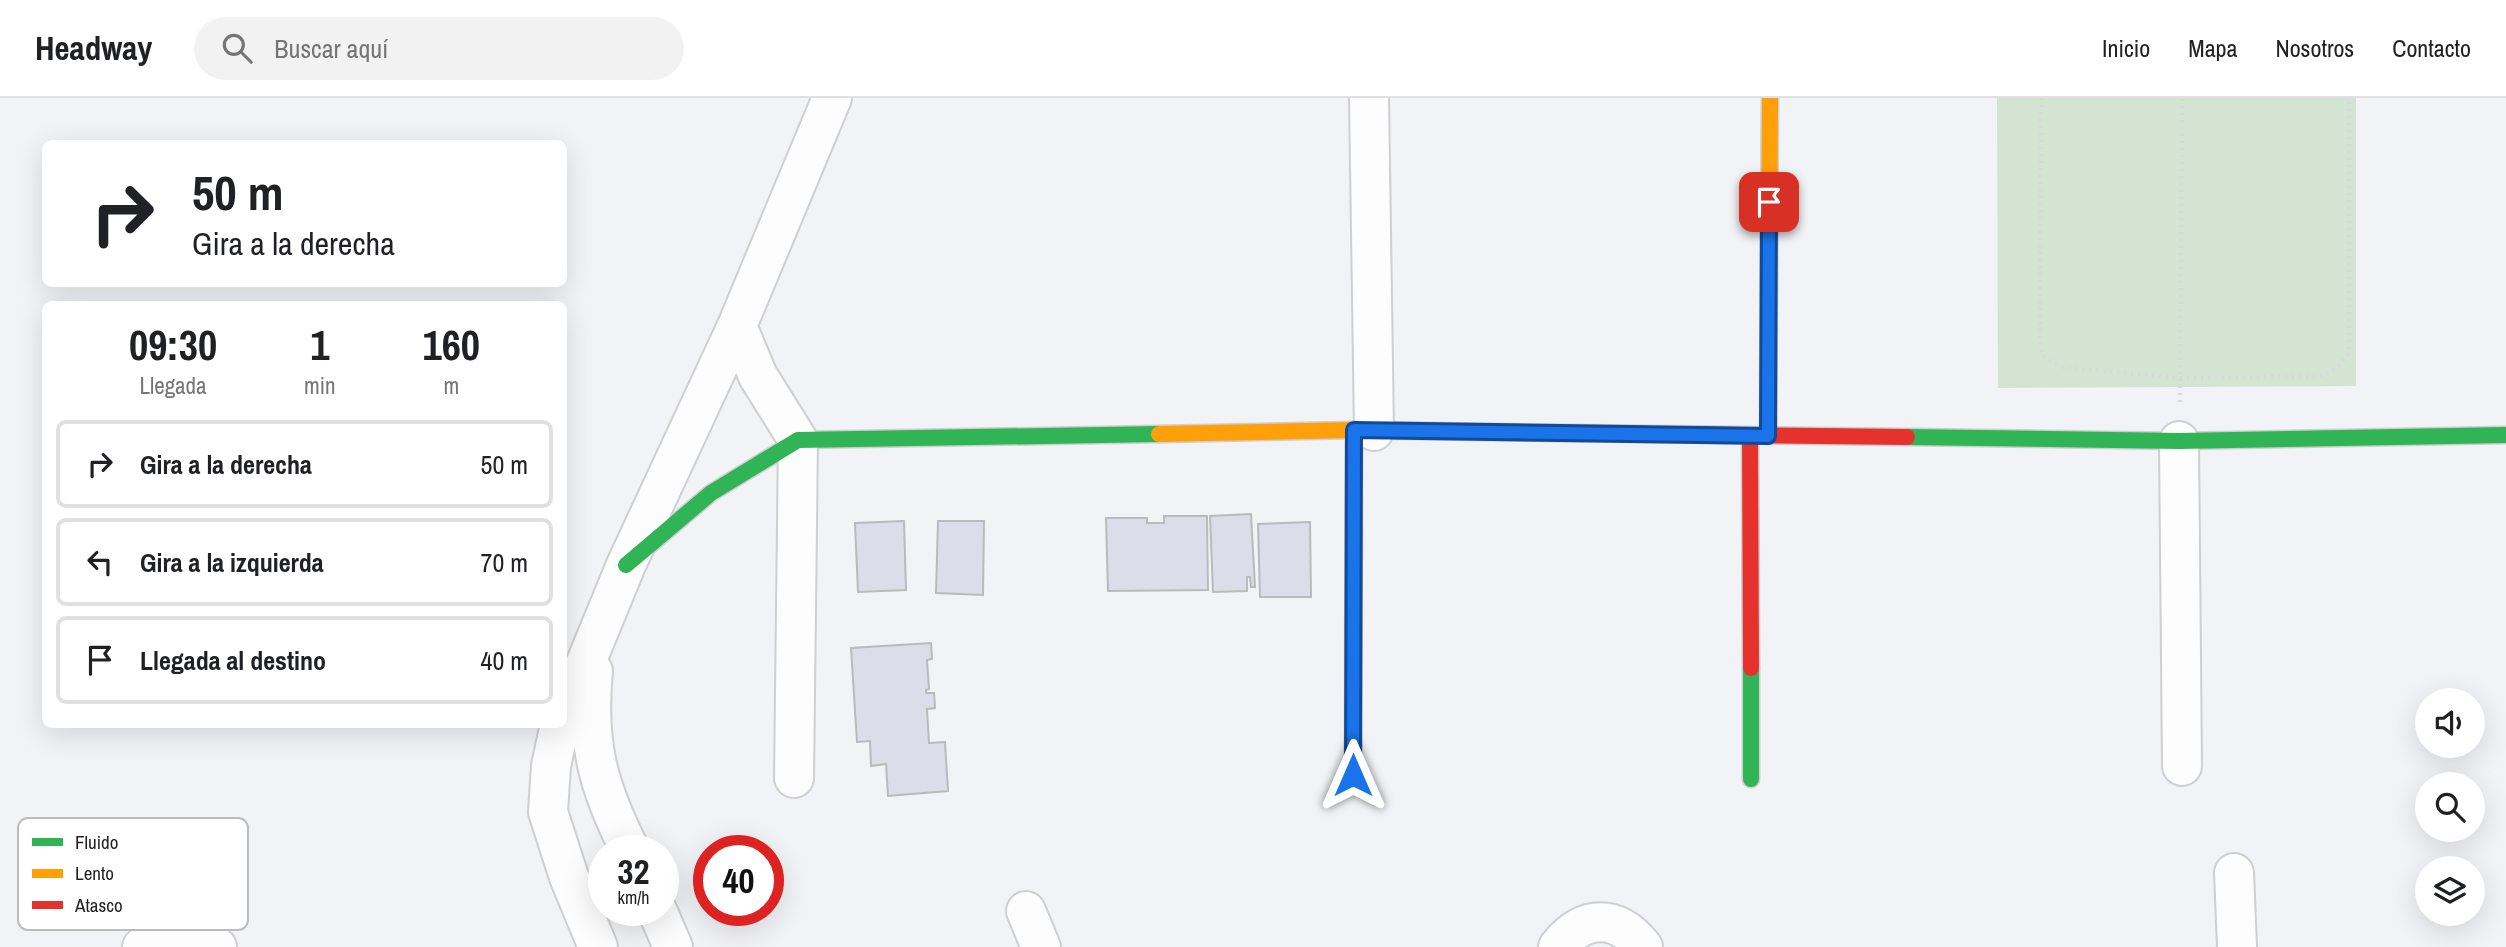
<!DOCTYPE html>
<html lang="es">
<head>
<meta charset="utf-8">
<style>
  :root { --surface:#fff; --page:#f2f2f2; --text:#202124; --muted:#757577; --line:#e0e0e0 }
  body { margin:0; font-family:"Archivo Narrow",sans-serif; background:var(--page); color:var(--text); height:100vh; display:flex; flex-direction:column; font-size:26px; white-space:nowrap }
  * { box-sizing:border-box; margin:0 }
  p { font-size:23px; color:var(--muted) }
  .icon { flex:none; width:38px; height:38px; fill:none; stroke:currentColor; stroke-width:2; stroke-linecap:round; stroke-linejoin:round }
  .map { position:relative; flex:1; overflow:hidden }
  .drawer { position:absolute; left:42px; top:203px; width:525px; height:427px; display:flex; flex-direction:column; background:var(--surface); border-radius:10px; box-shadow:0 7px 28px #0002 }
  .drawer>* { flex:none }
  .hud { position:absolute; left:42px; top:42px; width:525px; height:147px; border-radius:10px; box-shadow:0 7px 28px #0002; background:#fff; color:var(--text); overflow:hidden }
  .tools { position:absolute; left:2415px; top:590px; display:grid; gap:14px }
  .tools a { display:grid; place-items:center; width:70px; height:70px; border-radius:50%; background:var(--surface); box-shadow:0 7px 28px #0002; font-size:35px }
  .speed { position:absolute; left:588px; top:737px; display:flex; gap:14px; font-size:35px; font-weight:700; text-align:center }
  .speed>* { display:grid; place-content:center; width:91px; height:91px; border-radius:50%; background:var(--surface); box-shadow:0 7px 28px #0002; line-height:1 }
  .speed small { font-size:18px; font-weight:400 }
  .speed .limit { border:10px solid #d22; background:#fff; color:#111 }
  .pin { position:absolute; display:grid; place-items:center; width:60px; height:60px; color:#fff; margin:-30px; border-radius:14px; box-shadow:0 4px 10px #0006 }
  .me { position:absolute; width:77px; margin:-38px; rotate:0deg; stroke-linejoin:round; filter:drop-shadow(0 0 5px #0008) }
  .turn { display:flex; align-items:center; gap:24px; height:147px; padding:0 35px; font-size:32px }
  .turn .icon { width:91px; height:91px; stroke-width:2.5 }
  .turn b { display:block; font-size:49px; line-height:60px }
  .eta { display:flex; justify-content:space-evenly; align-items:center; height:119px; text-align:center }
  .eta b { font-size:42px; font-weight:800; line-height:49px }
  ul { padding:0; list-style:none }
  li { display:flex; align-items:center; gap:21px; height:88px; margin:0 14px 10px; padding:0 21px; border:4px solid var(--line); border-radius:10px }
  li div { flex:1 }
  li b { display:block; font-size:26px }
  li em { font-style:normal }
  header { display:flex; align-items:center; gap:42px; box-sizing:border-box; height:98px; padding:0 35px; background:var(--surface); border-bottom:2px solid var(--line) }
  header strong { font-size:33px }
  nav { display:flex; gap:38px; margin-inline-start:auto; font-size:24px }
  .search { width:490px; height:63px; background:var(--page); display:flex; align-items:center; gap:18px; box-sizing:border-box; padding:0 24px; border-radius:38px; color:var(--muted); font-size:26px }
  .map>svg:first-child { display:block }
  .green { fill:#d3e5d2 }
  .building { fill:#dbdee8; stroke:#b9babc; stroke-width:2 }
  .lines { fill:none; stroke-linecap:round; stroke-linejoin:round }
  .street-casing { stroke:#cecfd1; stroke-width:42 }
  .fast-casing { stroke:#cecfd1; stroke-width:19 }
  .slow-casing { stroke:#cecfd1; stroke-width:19 }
  .jam-casing { stroke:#cecfd1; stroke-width:19 }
  .path { stroke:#d8d9da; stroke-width:4.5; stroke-dasharray:2 5; stroke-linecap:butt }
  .street { stroke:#fdfdfe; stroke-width:38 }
  .fast { stroke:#30b455; stroke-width:16 }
  .slow { stroke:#ff9f0a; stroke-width:16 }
  .jam { stroke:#e5322d; stroke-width:16 }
  .route-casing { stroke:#114b97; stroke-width:18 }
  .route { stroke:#1a73e8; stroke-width:12 }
  .key { fill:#fff; stroke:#bcbcbc; stroke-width:2 }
  .key-label { font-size:19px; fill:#1f2021 }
</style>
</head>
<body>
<header>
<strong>Headway</strong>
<div class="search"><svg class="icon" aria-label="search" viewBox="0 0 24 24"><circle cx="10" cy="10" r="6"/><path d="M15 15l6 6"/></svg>Buscar aquí</div>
<nav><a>Inicio</a><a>Mapa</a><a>Nosotros</a><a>Contacto</a></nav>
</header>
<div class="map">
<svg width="2506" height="849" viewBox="0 0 2506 849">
  <rect width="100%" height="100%" fill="#f2f3f6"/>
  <!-- green -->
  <path class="green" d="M 1997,0 L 2356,0 L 2356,288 L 1998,290 Z"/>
  <!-- building -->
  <path class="building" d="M 1251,416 L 1255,489 L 1251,489 L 1250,479 L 1247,479 L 1247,493 L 1213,494 L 1210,418 Z
    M 1164,418 L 1207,418 L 1208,492 L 1108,493 L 1106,420 L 1147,420 L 1147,425 L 1164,425 Z
    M 904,423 L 906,492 L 858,494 L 855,425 Z
    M 938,423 L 984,423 L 983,497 L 936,495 Z
    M 1310,424 L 1311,499 L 1260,499 L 1258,426 Z
    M 931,545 L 932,561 L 927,562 L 929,591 L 926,592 L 926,595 L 934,595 L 935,610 L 927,611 L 929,645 L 945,644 L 948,693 L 888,698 L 886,666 L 871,668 L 870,643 L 857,644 L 851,550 Z"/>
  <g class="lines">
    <!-- street casing -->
    <g class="street-casing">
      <path id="street" d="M 1369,0 L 1374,333
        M 737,228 L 758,278 L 798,342 L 794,680
        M 2179,343 L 2182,668
        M 593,573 C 586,645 598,689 630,752
        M 564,618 L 626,467 L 737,228 L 832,0
        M 560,626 L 551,668 L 548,714 L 569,779 L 598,849
        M 2234,775 L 2237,849
        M 657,812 L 673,849
        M 1026,813 L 1041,849
        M 142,849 L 169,833 L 195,831 L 217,849
        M 1558,849 C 1584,816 1617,816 1643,849"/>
    </g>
    <!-- fast casing -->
    <g class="fast-casing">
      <path id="fast" d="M 1907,339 L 2179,343 L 2506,337
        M 626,467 L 711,395 L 798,342 L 1159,336
        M 1751,570 L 1751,681"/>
    </g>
    <!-- slow casing -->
    <g class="slow-casing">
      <path id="slow" d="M 1159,336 L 1354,332 L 1489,334
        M 1768,338 L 1770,0"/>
    </g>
    <!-- jam casing -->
    <g class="jam-casing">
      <path id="jam" d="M 1489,334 L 1907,339
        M 1750,337 L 1751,570
        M 1353,677 L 1354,332"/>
    </g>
    <!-- path -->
    <path class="path" d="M 2041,0 L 2040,239 L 2043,258 L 2060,269 L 2181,280 L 2320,278 L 2336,271 L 2349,255 L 2349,0
      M 2180,304 L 2182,0"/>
    <!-- street -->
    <use href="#street" class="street"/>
    <!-- fast -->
    <use href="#fast" class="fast"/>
    <!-- slow -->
    <use href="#slow" class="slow"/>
    <!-- jam -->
    <use href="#jam" class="jam"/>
  </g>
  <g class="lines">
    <!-- route casing -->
    <g class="route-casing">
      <path id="route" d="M 1353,677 L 1354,332 L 1768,338 L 1769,104"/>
    </g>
    <!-- route -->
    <use href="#route" class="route"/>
  </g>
  <!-- legend -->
  <rect x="18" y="720" width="230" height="112" rx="10" class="key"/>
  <rect x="32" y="740" width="31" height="8" fill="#30b455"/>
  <rect x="32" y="771" width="31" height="9" fill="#ff9f0a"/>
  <rect x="32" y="803" width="31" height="8" fill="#e5322d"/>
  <g class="key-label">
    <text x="75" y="751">Fluido</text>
    <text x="75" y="782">Lento</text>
    <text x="75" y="814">Atasco</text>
  </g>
</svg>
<div class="tools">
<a><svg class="icon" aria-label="sound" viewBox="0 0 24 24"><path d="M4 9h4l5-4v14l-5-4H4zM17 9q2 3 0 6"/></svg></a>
<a><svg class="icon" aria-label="search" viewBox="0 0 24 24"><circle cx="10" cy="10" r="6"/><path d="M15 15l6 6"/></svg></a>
<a><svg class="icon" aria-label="layers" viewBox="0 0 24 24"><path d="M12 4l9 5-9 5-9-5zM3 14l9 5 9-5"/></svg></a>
</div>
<div class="speed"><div>32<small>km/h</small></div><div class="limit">40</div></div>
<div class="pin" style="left:1769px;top:104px;background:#d93025"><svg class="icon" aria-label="arrive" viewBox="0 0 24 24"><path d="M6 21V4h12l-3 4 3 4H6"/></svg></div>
<svg class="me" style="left:1353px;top:677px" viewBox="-20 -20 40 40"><path d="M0-17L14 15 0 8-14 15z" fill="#1a73e8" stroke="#fff" stroke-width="4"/></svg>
<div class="hud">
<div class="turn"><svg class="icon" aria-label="right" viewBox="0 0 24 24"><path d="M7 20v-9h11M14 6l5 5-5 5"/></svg><div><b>50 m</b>Gira a la derecha</div></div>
</div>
<section class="drawer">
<div class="eta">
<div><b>09:30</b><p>Llegada</p></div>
<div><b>1</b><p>min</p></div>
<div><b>160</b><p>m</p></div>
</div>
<ul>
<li><svg class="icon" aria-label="right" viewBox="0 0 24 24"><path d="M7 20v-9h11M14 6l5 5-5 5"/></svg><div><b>Gira a la derecha</b></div><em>50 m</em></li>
<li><svg class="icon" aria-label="left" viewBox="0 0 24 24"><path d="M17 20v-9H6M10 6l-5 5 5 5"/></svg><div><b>Gira a la izquierda</b></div><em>70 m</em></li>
<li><svg class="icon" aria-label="arrive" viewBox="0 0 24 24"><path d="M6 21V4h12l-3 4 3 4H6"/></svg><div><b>Llegada al destino</b></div><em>40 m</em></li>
</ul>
</section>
</div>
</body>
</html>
